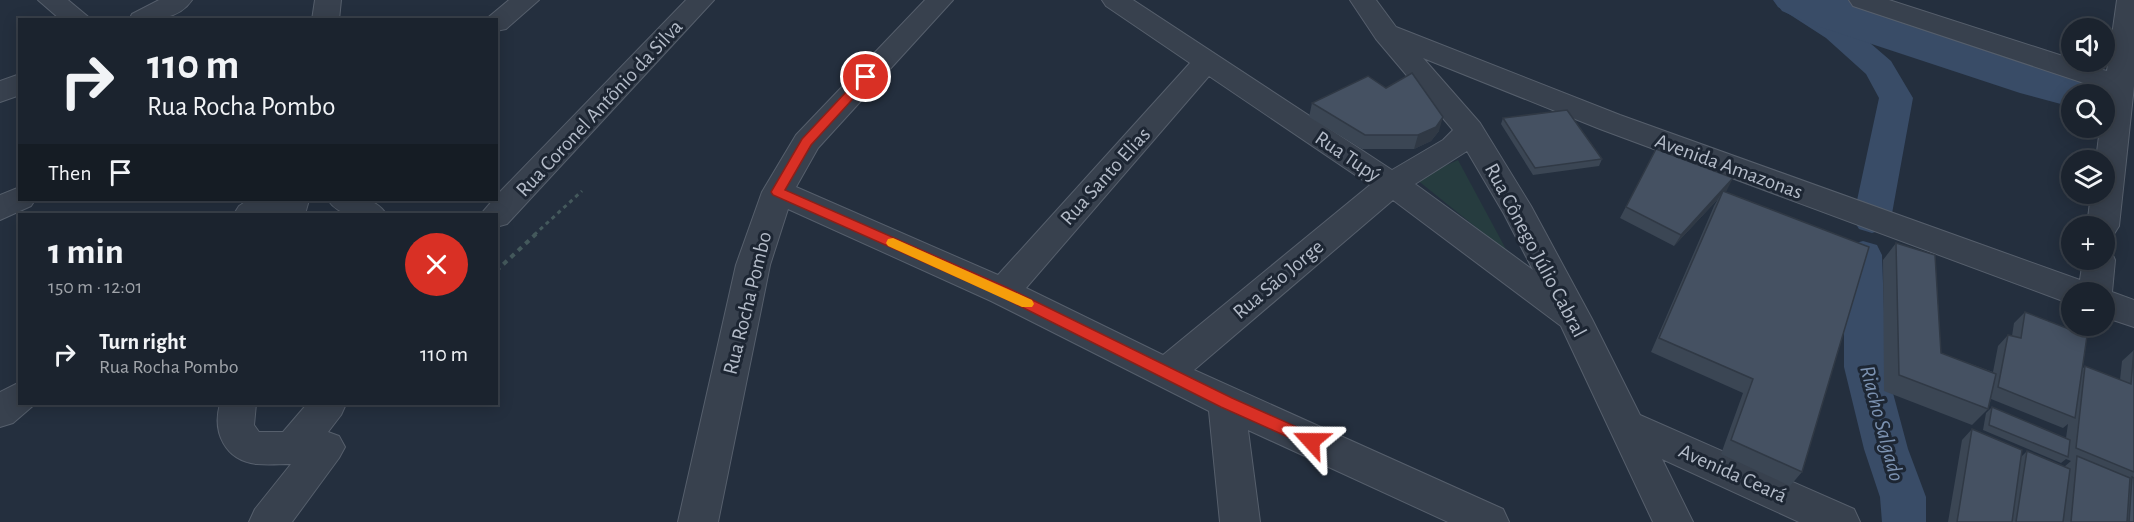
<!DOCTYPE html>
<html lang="en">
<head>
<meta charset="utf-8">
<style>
  :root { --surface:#1b232e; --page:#242b36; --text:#f1f3f6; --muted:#a0a4aa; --line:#39404a }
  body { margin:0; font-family:"Alegreya Sans",sans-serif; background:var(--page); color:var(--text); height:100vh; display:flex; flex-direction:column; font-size:22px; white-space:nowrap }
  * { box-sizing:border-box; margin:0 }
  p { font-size:20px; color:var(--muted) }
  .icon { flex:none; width:33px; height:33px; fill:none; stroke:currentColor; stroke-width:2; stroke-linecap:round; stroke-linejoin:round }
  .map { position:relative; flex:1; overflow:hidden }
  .sheet { position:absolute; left:18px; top:213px; width:480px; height:192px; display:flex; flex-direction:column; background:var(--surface); border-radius:0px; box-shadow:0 3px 15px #0003,0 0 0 2px var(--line) }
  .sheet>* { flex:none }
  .guide { position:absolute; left:18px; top:18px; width:480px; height:183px; border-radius:0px; box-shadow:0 3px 15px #0003,0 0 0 2px var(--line); background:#1b232e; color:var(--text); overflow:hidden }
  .controls { position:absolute; left:2061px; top:18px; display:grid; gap:12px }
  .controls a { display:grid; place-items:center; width:54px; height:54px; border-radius:50%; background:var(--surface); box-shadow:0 3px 15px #0003,0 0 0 2px var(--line); font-size:30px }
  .pin { position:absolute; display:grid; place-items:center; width:51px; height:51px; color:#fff; margin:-26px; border:3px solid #fff; border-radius:50%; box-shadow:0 2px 6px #0007 }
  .me { position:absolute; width:66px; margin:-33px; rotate:294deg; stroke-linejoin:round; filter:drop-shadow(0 0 4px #0008) }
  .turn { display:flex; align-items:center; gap:21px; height:126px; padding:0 30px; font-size:27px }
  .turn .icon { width:78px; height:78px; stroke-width:2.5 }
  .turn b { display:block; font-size:42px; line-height:51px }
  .then { display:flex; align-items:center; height:57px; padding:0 30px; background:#0003; gap:12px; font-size:22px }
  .round { display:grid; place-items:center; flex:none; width:63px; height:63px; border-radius:32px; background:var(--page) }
  .summary { display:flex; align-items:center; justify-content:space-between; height:102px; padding:0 30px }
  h1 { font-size:36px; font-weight:600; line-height:45px }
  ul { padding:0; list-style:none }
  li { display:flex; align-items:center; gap:18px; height:78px; padding:0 30px }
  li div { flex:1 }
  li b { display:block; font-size:22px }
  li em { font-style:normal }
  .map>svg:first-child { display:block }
  .green { fill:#263c3f }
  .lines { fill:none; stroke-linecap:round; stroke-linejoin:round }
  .canal { fill:#394c67; fill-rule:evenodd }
  .river { fill:#394c67; fill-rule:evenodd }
  .minor-casing { stroke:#565f6c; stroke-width:2 }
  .path-far1 { stroke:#44595c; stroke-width:3; stroke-dasharray:4 4; stroke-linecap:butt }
  .path { stroke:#44595c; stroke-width:4; stroke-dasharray:5 5; stroke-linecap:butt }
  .minor { fill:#38414e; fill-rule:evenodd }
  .wall { fill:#3b4654 }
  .shaded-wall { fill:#303945 }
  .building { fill:#455162; stroke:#303945; stroke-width:1.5 }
  .route { fill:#d93025; stroke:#8d1f18; stroke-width:1.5 }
  .slow { fill:#f59e0b }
  .labels { text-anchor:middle; stroke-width:6; stroke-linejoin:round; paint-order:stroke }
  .street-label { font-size:21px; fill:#b4bcc9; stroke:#1d2633 }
  .water-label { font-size:22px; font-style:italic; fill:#7c92b1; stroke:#1d2633 }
</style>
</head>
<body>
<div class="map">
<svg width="2134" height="522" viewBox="0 0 2134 522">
  <rect width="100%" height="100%" fill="#242f3e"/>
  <!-- green -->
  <path class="green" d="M 1458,160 L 1508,253 L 1416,179 Z"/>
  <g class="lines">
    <!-- canal -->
    <path class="canal" d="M 1773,0 L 1810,0 L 1848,24 L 1891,61 L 1913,98 L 1891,219 L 1885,229 L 1872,233 L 1859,229 L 1853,219 L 1879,98 L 1866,74 L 1826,38 L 1778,7 Z
      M 1863,241 L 1877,245 L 1882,255 L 1886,367 L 1908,449 L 1926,497 L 1926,522 L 1882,522 L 1880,497 L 1864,449 L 1844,367 L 1844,255 L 1849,245 Z"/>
    <!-- river -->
    <path class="river" d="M 1774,0 L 1848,0 L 2058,66 L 2115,81 L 2123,94 L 2115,107 L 2104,110 L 2104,94 L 2072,94 L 2072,107 L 2020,93 L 1811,24 L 1782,11 Z"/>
    <!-- minor casing -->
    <g class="minor-casing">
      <path id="minor" d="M 38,0 L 68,0 L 92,20 L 61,20 Z
        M 159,0 L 192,0 C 178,21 151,20 129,20 L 132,14 Z
        M 315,0 L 341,0 L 339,20 L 312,20 Z
        M 509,0 L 539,0 L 506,29 L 496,31 L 496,20 L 485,20 Z
        M 686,0 L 714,0 L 507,224 L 496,227 L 496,214 L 481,214 L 493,200 L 496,200 L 496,196 Z
        M 925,0 L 953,0 L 818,148 L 796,187 L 998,275 L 1190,63 L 1106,6 L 1102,0 L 1133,0 L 1392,170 L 1443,140 L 1453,130 L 1376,39 L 1350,0 L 1376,0 L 1396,27 L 1620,115 L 2080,280 L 2083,260 L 2104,260 L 2104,249 L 2111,251 L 2115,260 L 2112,292 L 2134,300 L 2134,327 L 2104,317 L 2104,292 L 2072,292 L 2072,304 L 2063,301 L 1600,129 L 1423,58 L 1480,123 L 1531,206 L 1592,319 L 1640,415 L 1854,509 L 1860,522 L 1799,522 L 1662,459 L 1693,522 L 1653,522 L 1561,326 L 1393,200 L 1194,370 L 1503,509 L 1509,522 L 1448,522 L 1248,430 L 1260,522 L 1220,522 L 1209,411 L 991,301 L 788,209 L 770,265 L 718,522 L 678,522 L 736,265 L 762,192 L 796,135 ZM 1209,76 L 1370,185 L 1163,355 L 1026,288 ZM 1467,151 L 1504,214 L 1533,270 L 1415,184 Z
        M 1849,0 L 1889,0 L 2072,59 L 2072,62 L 2107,71 L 2117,0 L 2134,0 L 2134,86 L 2119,226 L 2114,234 L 2104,237 L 2104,226 L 2087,226 L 2091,194 L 2104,194 L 2104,160 L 2096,160 L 2100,128 L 2104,128 L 2105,90 L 1853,6 Z
        M 20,74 L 20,95 L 0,102 L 0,81 Z
        M 20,187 L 20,200 L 35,200 L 31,206 L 0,220 L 0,195 Z
        M 248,200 L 309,200 L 305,214 L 234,214 L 239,206 Z
        M 328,200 C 348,198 375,195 386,214 C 366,216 340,219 328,200 Z
        M 20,382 L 20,404 L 35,404 L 13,423 L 0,427 L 0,392 Z
        M 220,404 L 256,404 L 254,425 L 259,432 L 283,432 L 307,404 L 346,404 L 341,415 L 328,432 L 339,436 L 345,447 L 339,458 L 292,522 L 249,522 L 255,509 L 291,464 C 280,464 268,465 257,464 C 225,461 212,432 220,404 Z"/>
    </g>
    <!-- path-far1 -->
    <path class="path-far1" d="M 534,235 L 582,191"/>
    <!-- path -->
    <path class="path" d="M 496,271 L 536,234"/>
    <!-- minor -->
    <use href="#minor" class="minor"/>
  </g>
  <!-- wall -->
  <path class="wall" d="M 1386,88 L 1439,131 L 1431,141 L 1414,149 L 1362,149 L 1309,117 L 1312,103 Z
    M 1503,118 L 1602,159 L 1599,166 L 1533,175 L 1501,124 Z
    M 1656,149 L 1727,190 L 1724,192 L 1802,472 L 1790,486 L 1721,454 L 1743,393 L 1651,352 L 1714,206 L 1718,199 L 1674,246 L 1620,218 Z
    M 1896,243 L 1941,353 L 1993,372 L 1998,346 L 2008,335 L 2012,336 L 2014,323 L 2025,312 L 2082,369 L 2085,366 L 2120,380 L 2122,361 L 2134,350 L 2134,522 L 1948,522 L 1962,440 L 1972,429 L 2021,457 L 2027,451 L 2064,467 L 2071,461 L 2066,459 L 2061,463 L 1983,430 L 1986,413 L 1992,407 L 2066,438 L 2068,424 L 2063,428 L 1991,399 L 1988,409 L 1972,425 L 1884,391 L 1883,260 Z"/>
  <!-- shaded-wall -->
  <path class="shaded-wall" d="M 1443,117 L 1439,131 L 1431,141 L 1414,149 L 1418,135 Z
    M 1733,178 L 1727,190 L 1720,196 L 1723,191 L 1718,199 L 1674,246 L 1681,235 Z"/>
  <!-- building -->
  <path class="building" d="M 1412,73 L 1443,117 L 1436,127 L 1418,135 L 1365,135 L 1312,103 L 1368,76 L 1386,88 Z
    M 1567,110 L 1602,159 L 1535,168 L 1503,118 Z
    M 1656,149 L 1733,178 L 1681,235 L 1626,207 Z
    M 1723,191 L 1869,247 L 1802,472 L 1731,440 L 1753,379 L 1659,338 Z
    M 1896,243 L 1935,255 L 1941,353 L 1996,374 L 1988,409 L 1899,375 Z
    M 2025,312 L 2087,336 L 2075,418 L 1998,387 L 2008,335 L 2021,338 Z
    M 2134,350 L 2134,472 L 2076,448 L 2085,366 L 2131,384 Z
    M 1992,407 L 2070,440 L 2068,457 L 1989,425 Z
    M 1972,429 L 2022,450 L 2012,522 L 1957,522 Z
    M 2027,451 L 2070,469 L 2063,522 L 2016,522 Z
    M 2077,456 L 2130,478 L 2127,522 L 2071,522 Z
    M 2132,477 L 2134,478 L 2134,522 L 2129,522 Z"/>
  <!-- route -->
  <path class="route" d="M 866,74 L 872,77 L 870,80 L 811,145 L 785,190 L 1008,288 L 1232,398 L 1317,436 L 1319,441 L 1317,445 L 1311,447 L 1306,445 L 1221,407 L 998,295 L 773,195 L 771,192 L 802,139 L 862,75 Z"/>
  <!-- slow -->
  <path class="slow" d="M 893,238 L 1032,300 L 1034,304 L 1032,307 L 1022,307 L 888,246 L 886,243 L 888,239 Z"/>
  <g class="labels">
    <!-- street labels -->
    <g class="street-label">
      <text transform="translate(599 108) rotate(-47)" y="7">Rua Coronel Antônio da Silva</text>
      <text transform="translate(1348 156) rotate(34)" y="7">Rua Tupý</text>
      <text transform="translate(1729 166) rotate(20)" y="7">Avenida Amazonas</text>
      <text transform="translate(1105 176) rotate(-48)" y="7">Rua Santo Elias</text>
      <text transform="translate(1536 250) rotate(62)" y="7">Rua Cônego Júlio Cabral</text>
      <text transform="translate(1278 279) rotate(-40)" y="7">Rua São Jorge</text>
      <text transform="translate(747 303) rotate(-76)" y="7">Rua Rocha Pombo</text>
      <text transform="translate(1733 473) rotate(24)" y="7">Avenida Ceará</text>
    </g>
    <!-- water labels -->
    <g class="water-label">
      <text transform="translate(1883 423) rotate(75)" y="8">Riacho Salgado</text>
    </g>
  </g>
</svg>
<div class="controls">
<a><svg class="icon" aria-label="sound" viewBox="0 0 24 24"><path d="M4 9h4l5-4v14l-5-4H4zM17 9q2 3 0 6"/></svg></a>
<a><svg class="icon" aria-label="search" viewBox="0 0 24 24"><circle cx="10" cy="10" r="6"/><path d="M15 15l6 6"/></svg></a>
<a><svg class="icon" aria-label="layers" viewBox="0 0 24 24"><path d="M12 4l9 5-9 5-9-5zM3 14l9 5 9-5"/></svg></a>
<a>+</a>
<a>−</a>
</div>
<div class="pin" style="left:866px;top:77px;background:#d93025"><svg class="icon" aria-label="arrive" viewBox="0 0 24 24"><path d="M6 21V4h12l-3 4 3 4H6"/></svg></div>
<svg class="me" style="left:1311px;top:441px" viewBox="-20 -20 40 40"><path d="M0-17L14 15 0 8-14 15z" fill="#d93025" stroke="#fff" stroke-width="4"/></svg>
<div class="guide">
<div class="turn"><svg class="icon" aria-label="right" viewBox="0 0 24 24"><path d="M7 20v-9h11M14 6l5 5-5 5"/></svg><div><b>110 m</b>Rua Rocha Pombo</div></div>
<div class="then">Then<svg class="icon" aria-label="arrive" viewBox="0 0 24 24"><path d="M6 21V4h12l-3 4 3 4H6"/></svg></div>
</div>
<section class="sheet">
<div class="summary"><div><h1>1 min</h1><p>150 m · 12:01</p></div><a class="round" style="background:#d93025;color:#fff"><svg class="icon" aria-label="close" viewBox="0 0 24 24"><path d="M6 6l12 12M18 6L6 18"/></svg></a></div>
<ul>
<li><svg class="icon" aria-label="right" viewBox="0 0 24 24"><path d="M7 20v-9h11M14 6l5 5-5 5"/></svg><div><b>Turn right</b><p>Rua Rocha Pombo</p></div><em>110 m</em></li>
</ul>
</section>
</div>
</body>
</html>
